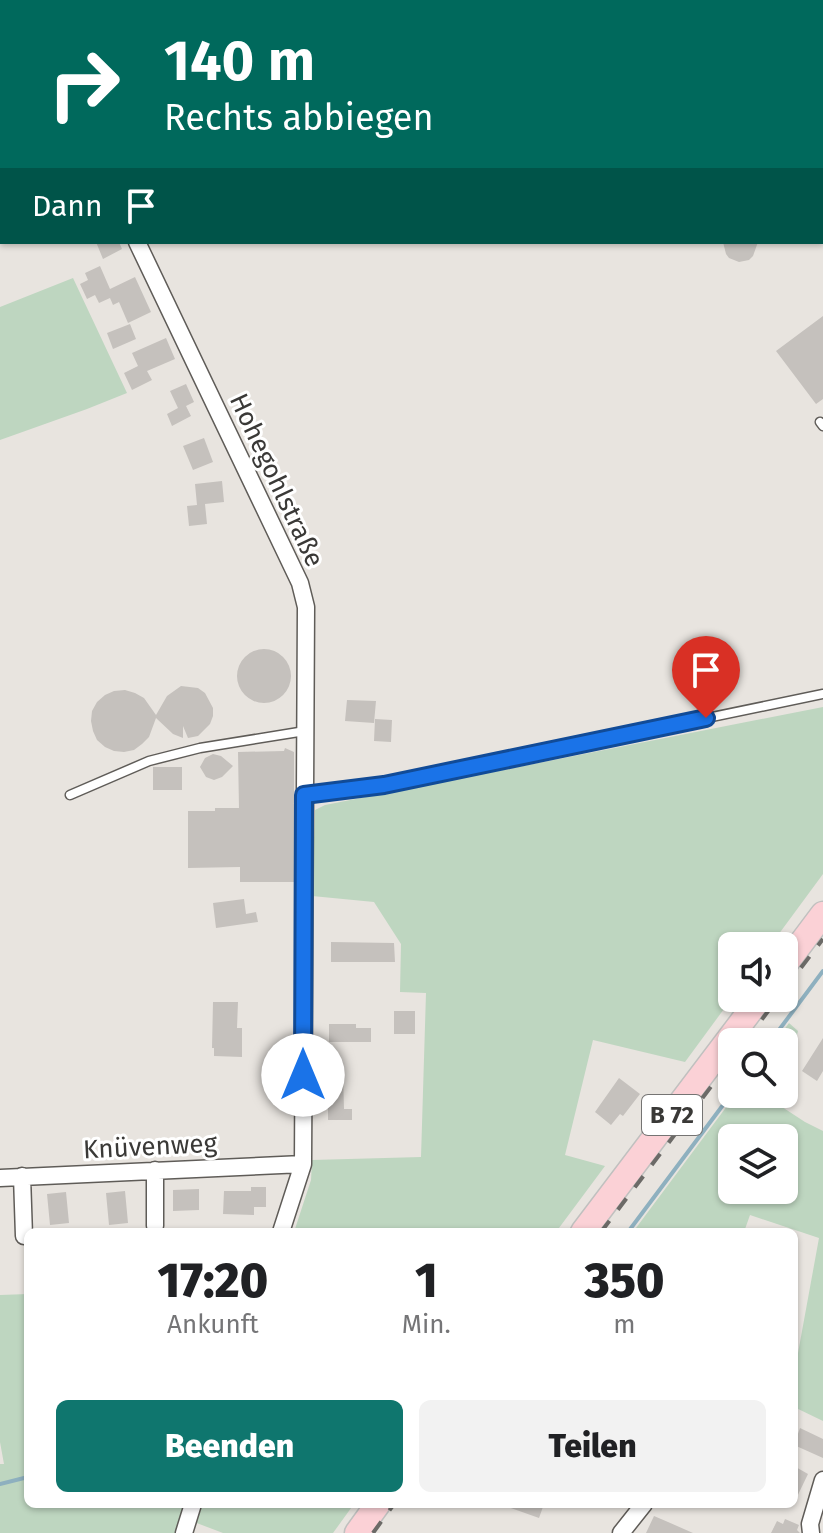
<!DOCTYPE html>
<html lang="de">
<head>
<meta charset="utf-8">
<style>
  :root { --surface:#fff; --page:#f2f2f2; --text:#202124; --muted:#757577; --accent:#0f766e }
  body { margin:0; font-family:"Fira Sans",sans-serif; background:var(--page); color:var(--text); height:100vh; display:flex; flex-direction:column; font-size:30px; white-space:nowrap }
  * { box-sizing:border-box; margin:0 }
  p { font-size:26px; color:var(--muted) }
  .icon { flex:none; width:44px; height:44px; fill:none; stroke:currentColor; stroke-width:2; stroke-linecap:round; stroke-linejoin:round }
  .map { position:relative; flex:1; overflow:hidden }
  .sheet { position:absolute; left:24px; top:1228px; width:774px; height:280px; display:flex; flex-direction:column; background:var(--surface); border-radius:12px; box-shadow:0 2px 6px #0004 }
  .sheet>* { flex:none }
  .guide { position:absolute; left:0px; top:0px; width:824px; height:244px; box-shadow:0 2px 6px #0004; background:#00695c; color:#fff; overflow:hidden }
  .controls { position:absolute; left:718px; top:932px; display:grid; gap:16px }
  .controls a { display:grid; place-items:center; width:80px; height:80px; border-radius:12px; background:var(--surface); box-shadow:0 2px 6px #0004; font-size:40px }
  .pin { position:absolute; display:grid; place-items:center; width:68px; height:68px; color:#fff; margin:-82px -34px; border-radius:50% 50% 50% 0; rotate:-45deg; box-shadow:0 0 8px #0007 }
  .pin .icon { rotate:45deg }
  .me { position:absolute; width:88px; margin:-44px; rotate:0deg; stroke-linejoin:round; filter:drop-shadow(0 0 6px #0008) }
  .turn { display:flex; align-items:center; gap:28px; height:168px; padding:0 32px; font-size:36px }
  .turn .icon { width:104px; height:104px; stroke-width:2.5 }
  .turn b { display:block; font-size:56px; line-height:68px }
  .then { display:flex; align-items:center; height:76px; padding:0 32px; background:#0003; gap:16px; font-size:30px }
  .eta { display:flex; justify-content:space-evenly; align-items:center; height:136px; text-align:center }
  .eta b { font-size:48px; font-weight:800; line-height:56px }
  .cta { display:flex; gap:16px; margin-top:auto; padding:16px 32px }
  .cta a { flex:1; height:92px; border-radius:12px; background:var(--accent); color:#fff; font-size:32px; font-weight:800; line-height:92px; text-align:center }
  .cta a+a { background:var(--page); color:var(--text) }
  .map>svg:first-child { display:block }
  .green { fill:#bed6c0; fill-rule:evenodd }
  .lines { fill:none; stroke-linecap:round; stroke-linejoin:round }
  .stream { stroke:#8eb0bf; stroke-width:4 }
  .building { fill:#c5c1bd }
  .lane-casing { stroke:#5f5c58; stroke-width:11 }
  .street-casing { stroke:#5f5c58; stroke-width:19 }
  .primary-casing { stroke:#c0c0bf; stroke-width:27 }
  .lane { stroke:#fff; stroke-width:8 }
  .street { stroke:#fff; stroke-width:16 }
  .primary { stroke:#fbd1d6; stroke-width:24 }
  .rail { stroke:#6c6a67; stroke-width:4; stroke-dasharray:14 14; stroke-linecap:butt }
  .route-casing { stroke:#114b97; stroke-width:20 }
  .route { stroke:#1a73e8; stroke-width:14 }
  .labels { text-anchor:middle; stroke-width:6; stroke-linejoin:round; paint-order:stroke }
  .shield { fill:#fff; stroke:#757473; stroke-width:2 }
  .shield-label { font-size:24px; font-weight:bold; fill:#3a3937 }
  .street-label { font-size:26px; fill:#3a3937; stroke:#fff }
</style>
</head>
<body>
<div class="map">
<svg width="823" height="1533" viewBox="0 0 823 1533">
  <rect width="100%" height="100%" fill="#e8e4df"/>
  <!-- green -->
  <path class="green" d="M 73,278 L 127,393 L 87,409 L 0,440 L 0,307 Z
    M 823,707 L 823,874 L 770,946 L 732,946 L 732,998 L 685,1062 L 593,1040 L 565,1155 L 605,1166 L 556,1232 L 294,1232 L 311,1180 L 312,1160 L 421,1157 L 426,993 L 400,992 L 401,944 L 374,902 L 312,896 L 315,810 L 325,805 Z
    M 789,1023 L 798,1031 L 784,1084 L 784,1042 L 775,1042 Z
    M 736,1094 L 781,1094 L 779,1105 L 805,1122 L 823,1131 L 823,1421 L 794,1407 L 794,1375 L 819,1238 L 750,1215 L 744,1232 L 633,1232 ZM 732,1138 L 784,1138 L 784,1190 L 732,1190 Z
    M 28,1294 L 28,1504 L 185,1504 L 177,1533 L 0,1533 L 0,1464 L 4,1464 L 0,1442 L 0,1295 Z
    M 200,1504 L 354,1504 L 333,1533 L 223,1533 L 194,1522 Z"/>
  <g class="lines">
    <!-- stream -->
    <path class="stream" d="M 770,1042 L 823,971
      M 628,1232 L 732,1093
      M 0,1484 L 28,1477"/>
  </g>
  <!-- building -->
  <path class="building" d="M 96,242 L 119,242 L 122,249 L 103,259 Z
    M 723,242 L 758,242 L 753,256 L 749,260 L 739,262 L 729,258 L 726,254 Z
    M 100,266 L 110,289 L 135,277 L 151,312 L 128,323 L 119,302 L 113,305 L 110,298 L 99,303 L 95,295 L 87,299 L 80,284 L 88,280 L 85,273 Z
    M 823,316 L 823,399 L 816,404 L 776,351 Z
    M 130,324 L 136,339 L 113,349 L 107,333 Z
    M 166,338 L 175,359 L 147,371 L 152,380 L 132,390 L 124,373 L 138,366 L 132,353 Z
    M 186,384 L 194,402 L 186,406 L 191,416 L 172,426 L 167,414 L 178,408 L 170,391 Z
    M 204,438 L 213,462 L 193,470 L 183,446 Z
    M 222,481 L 224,502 L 205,504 L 207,524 L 189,526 L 187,506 L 197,505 L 195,484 Z
    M237 676a27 27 0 1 1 54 0a27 27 0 1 1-54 0Z
    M 181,686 L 198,688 L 205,693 L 213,708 L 213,716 L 210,724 L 198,736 L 188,738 L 183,726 L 183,738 L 173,734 L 156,718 L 149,737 L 142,744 L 134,750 L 124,752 L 114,751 L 105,747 L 97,740 L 93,731 L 91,721 L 92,711 L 97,702 L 105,695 L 114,691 L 125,690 L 135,693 L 144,698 L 156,715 L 167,696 Z
    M 347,700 L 376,701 L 374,723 L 345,721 Z
    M 375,719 L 392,720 L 391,742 L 374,741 Z
    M 285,748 L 294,752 L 294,882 L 240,882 L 240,867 L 188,868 L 188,811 L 215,811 L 215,808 L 239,808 L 238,752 L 284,751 Z
    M 213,754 L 221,756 L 233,766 L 222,777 L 214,780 L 206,777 L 200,767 L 205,758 Z
    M 153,767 L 182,767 L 182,790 L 153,790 Z
    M 244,899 L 246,914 L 256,912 L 258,922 L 216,928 L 213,903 Z
    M 331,942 L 394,943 L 395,962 L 331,962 Z
    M 213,1002 L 238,1002 L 237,1028 L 242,1028 L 242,1057 L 214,1056 L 214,1048 L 212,1048 Z
    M 394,1011 L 415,1011 L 415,1034 L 394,1034 Z
    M 329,1024 L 356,1024 L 356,1028 L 371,1028 L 371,1042 L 329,1042 Z
    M 823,1038 L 823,1071 L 817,1081 L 802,1071 Z
    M 329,1073 L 343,1073 L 344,1109 L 352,1109 L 352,1120 L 328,1120 L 328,1105 L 325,1105 L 324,1088 L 329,1088 Z
    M 619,1078 L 640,1094 L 623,1116 L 620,1114 L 611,1125 L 595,1112 Z
    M 251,1187 L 266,1187 L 266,1207 L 254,1207 L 254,1215 L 223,1214 L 224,1191 L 251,1191 Z
    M 199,1189 L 199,1210 L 173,1211 L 173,1190 Z
    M 125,1191 L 128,1223 L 109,1225 L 106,1193 Z
    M 66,1192 L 69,1223 L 50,1225 L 47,1194 Z
    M 800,1428 L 823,1439 L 823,1458 L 794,1445 Z
    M 794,1466 L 808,1474 L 794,1503 Z
    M 505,1504 L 544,1504 L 539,1518 L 505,1506 Z
    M 654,1516 L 668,1522 L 693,1533 L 646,1533 Z
    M 785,1519 L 799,1525 L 797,1530 L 800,1533 L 771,1533 L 777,1521 L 783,1524 Z"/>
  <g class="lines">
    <!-- lane casing -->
    <g class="lane-casing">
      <path id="lane" d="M 820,422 L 823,426
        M 70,795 L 149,761 L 200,748 L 305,731
        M 306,795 L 384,785 L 823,694"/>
    </g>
    <!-- street casing -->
    <g class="street-casing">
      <path id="street" d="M 22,0 L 23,2
        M 137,242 L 300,583 L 306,607 L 303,1164 L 281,1232
        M 155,1170 L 155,1226
        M 22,1176 L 24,1236
        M 0,1178 L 303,1164
        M 184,1533 L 193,1504
        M 621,1533 L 644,1504
        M 811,1533 L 810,1524 L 823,1480"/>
    </g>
    <!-- primary casing -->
    <g class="primary-casing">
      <path id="primary" d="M 784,966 L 823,914
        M 583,1232 L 760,998
        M 357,1533 L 378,1504"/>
    </g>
    <!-- lane -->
    <use href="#lane" class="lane"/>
    <!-- street -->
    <use href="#street" class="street"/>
    <!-- primary -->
    <use href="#primary" class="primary"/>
    <!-- rail -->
    <path class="rail" d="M 784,990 L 823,939
      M 745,1042 L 778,998
      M 601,1232 L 732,1059
      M 373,1533 L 394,1504"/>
  </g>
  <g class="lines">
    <!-- route casing -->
    <g class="route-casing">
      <path id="route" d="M 303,1075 L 304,795 L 384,785 L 706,718"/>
    </g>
    <!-- route -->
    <use href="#route" class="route"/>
  </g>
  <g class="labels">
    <!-- shield labels -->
    <rect class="shield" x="642" y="1095" width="60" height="40" rx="6"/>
    <g class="shield-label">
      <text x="672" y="1123">B 72</text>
    </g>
    <!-- street labels -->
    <g class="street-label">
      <text transform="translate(277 480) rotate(65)" y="9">Hohegohlstraße</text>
      <text transform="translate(150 1146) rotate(-3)" y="9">Knüvenweg</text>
    </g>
  </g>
</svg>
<div class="controls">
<a><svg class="icon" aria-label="sound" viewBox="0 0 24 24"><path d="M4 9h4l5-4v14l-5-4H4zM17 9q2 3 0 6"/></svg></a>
<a><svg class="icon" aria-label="search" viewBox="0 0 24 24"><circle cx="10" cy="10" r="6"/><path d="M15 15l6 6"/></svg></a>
<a><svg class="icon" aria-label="layers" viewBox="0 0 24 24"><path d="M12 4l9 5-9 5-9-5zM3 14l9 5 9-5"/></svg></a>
</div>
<div class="pin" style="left:706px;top:718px;background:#d93025"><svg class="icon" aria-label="arrive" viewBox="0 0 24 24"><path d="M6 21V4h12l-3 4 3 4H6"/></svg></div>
<svg class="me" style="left:303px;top:1075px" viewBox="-20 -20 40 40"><circle r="19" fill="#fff"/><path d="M0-13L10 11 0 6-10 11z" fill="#1a73e8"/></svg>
<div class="guide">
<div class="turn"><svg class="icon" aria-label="right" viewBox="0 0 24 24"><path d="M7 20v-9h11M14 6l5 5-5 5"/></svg><div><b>140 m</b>Rechts abbiegen</div></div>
<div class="then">Dann<svg class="icon" aria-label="arrive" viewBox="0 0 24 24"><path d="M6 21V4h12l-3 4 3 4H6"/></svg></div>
</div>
<section class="sheet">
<div class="eta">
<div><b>17:20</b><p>Ankunft</p></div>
<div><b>1</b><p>Min.</p></div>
<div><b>350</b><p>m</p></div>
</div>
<div class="cta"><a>Beenden</a><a>Teilen</a></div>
</section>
</div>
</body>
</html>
